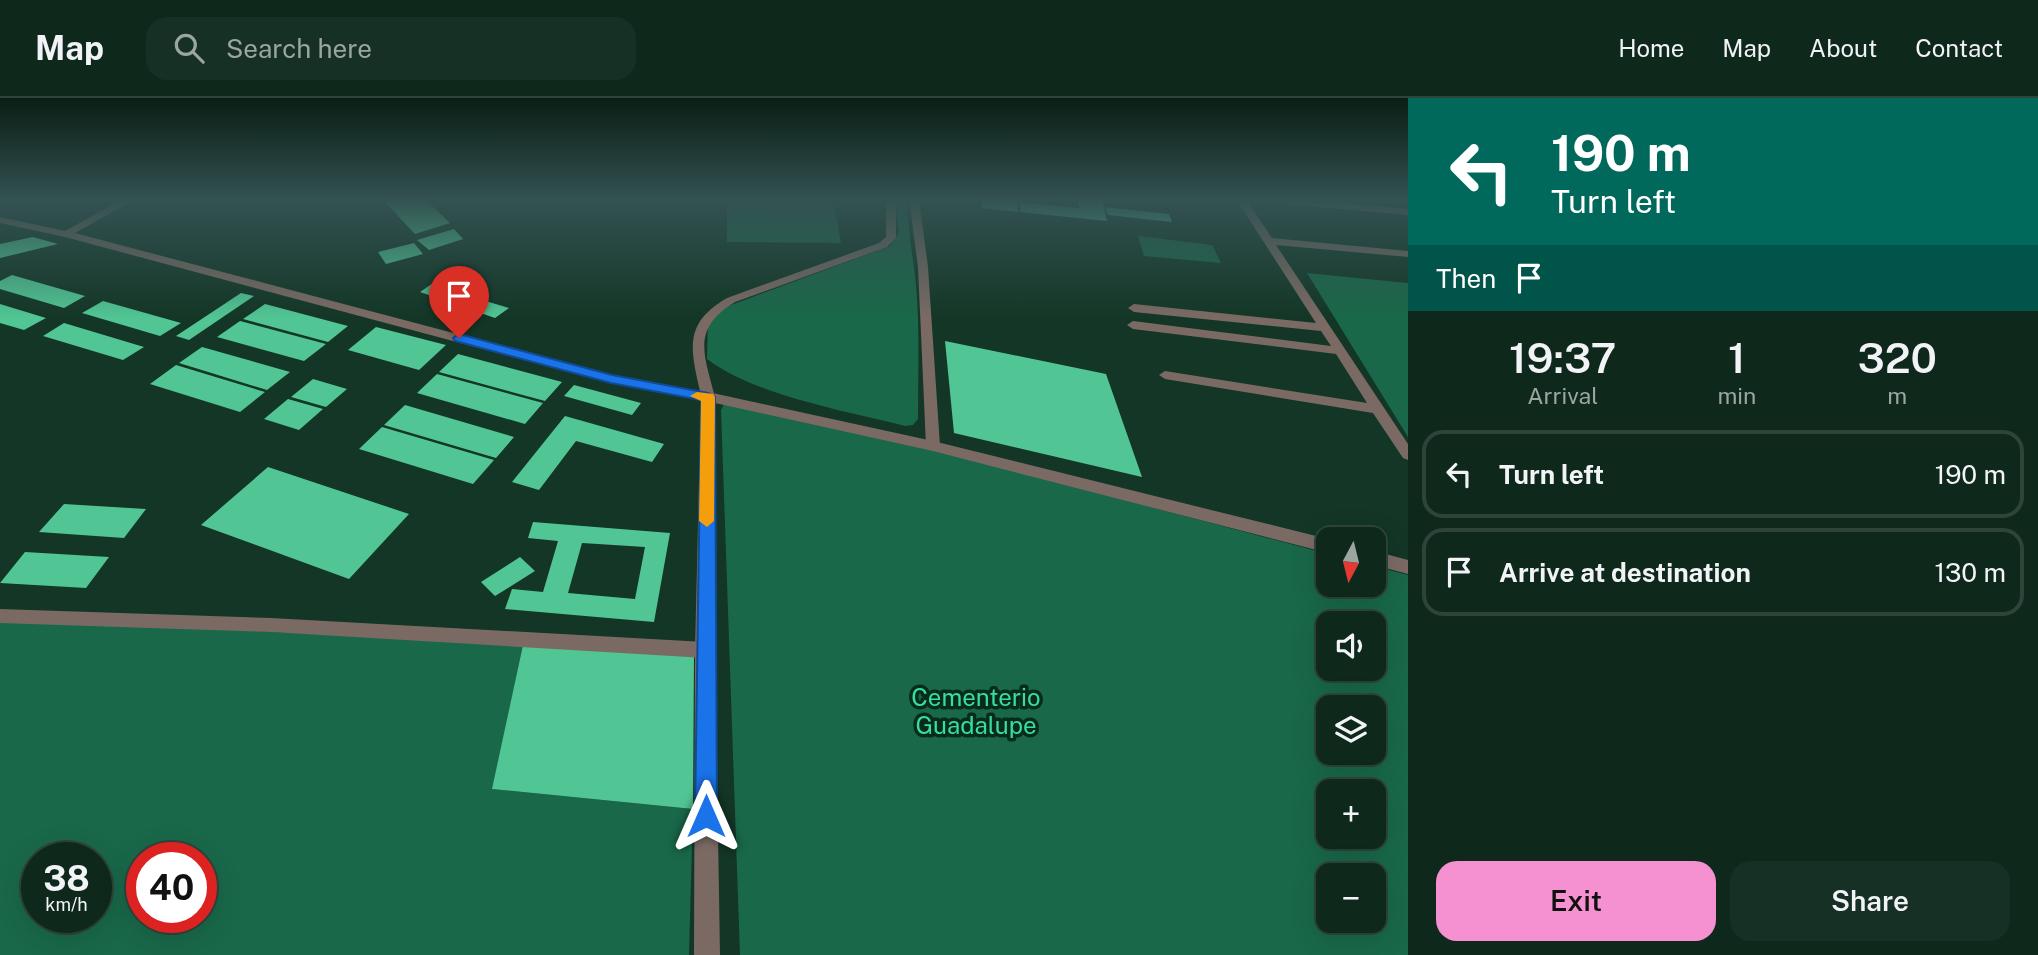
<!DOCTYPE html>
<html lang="en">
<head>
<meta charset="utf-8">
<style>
  :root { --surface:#0e281c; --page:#173025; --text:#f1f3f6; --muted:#9ba6a3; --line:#2e443b; --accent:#f590d1 }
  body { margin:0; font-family:"Public Sans",sans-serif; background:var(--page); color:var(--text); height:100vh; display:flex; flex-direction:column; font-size:26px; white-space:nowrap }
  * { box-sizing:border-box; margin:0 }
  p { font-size:23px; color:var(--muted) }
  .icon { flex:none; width:38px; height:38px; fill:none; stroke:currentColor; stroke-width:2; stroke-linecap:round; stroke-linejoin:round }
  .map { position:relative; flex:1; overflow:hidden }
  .drawer { display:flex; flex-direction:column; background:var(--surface); width:630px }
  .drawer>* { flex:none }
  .top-card { background:#00695c; color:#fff; overflow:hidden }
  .needle { width:46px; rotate:187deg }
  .tools { position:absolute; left:1316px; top:429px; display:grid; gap:14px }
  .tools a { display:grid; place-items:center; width:70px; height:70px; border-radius:14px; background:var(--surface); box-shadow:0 7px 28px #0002,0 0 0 2px var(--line); font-size:35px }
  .speed { position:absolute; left:21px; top:744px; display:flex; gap:14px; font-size:35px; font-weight:700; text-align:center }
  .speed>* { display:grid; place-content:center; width:91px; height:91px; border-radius:50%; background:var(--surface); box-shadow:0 7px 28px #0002,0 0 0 2px var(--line); line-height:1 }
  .speed small { font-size:18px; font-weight:400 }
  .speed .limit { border:10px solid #d22; background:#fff; color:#111 }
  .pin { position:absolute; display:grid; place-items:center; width:60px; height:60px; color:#fff; margin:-72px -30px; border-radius:50% 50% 50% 0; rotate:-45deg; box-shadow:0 0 7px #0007 }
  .pin .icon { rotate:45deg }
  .me { position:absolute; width:77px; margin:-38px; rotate:0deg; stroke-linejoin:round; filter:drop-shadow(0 0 5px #0008) }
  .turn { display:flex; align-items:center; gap:24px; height:147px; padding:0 28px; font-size:32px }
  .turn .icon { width:91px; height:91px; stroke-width:2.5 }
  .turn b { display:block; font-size:49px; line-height:60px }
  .then { display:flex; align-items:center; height:66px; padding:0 28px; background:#0003; gap:14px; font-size:26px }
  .eta { display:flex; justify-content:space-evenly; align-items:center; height:119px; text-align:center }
  .eta b { font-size:42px; font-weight:600; line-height:49px }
  .button { display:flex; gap:14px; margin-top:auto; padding:14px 28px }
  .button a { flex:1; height:80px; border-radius:21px; background:var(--accent); color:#111; font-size:28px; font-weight:600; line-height:80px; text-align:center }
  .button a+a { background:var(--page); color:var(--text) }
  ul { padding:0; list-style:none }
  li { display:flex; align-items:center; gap:21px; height:88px; margin:0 14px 10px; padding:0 14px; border:4px solid var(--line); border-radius:21px }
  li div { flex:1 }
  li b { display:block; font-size:26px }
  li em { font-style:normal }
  header { display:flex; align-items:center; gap:42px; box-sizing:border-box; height:98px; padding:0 35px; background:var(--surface); border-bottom:2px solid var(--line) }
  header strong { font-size:33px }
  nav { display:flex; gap:38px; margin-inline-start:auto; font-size:24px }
  .search { width:490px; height:63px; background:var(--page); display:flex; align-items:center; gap:18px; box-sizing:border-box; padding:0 24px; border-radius:21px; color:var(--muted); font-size:26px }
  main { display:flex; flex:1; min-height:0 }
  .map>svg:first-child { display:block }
  .green { fill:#196849; fill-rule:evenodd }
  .building { fill:#51c694; fill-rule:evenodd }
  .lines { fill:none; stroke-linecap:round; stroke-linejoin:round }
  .minor { fill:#7b6a64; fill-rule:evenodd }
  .tertiary { fill:#7b6a64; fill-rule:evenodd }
  .route { fill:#1a73e8; stroke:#114b97; stroke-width:2 }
  .slow { fill:#f59e0b }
  .labels { text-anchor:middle; stroke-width:7; stroke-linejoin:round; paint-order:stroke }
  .near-park-label { font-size:24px; fill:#3bdd9e; stroke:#072c1d }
</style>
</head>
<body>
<header>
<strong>Map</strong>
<div class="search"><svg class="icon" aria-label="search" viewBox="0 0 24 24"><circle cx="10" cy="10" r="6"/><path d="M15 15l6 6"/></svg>Search here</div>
<nav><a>Home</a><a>Map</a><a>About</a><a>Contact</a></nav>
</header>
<main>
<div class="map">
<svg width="1408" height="857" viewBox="0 0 1408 857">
  <rect width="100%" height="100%" fill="#133626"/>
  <!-- green -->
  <path class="green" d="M 727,101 L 833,101 L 841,145 L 727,144 Z
    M 895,101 L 908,101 C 907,130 913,158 916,187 C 920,232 918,277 918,321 L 913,327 L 905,328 C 846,313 754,297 707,261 L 708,220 L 723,210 L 890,148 L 899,134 Z
    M 1138,138 L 1212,147 L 1221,165 L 1144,158 Z
    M 1307,175 L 1408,185 L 1408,339 Z
    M 726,302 L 898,342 L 1328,456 L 1328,486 L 1374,486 L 1374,468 L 1408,477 L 1408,857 L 740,857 L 721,312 ZM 1328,525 L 1374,525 L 1374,570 L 1328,570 ZM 1328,609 L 1374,609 L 1374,654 L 1328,654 ZM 1328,693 L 1374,693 L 1374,738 L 1328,738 ZM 1328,777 L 1374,777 L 1374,822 L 1328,822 Z
    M 0,520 L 523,547 L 493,691 L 693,711 L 689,857 L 0,857 ZM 37,760 L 96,760 L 96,819 L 37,819 ZM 142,760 L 201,760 L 201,819 L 142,819 Z"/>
  <!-- building -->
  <path class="building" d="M 382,101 L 425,101 L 450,125 L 415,136 Z
    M 982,101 L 1018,101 L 1018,114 L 982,110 Z
    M 1077,101 L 1102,101 L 1107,123 L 1020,114 L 1020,104 L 1079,110 Z
    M 1105,109 L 1169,116 L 1172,124 L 1108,117 Z
    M 454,131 L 463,141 L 429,152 L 417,142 Z
    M 33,139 L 58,146 L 0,160 L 0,146 Z
    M 414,145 L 423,156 L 386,166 L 378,154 Z
    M 12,177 L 85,198 L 64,210 L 0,191 L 0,183 Z
    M 436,183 L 472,193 L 469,198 L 509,210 L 495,220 L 420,194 Z
    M 241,195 L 254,198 L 189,242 L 176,238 Z
    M 103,203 L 181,225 L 160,238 L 82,215 Z
    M 0,206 L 46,220 L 24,232 L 0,225 Z
    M 265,206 L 348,228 L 328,244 L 243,221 Z
    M 240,223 L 326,246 L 304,263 L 217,239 Z
    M 64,225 L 144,249 L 123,262 L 43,238 Z
    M 376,229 L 446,247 L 419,272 L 348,252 Z
    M 945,243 L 1106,276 L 1142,379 L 954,335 Z
    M 202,249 L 290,274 L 267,292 L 179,265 Z
    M 458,256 L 562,284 L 545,303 L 439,274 Z
    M 176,267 L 265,294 L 240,314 L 150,286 Z
    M 437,276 L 543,305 L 525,326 L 417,295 Z
    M 313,281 L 347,291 L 326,309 L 291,299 Z
    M 574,287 L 641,305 L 632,317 L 564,298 Z
    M 288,301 L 323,311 L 299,332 L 264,321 Z
    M 405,307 L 514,339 L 496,360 L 384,327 Z
    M 565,318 L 664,346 L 652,364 L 576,343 L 539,392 L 512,384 Z
    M 382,329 L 494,362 L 473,386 L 359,351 Z
    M 268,369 L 409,416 L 349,481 L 201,427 Z
    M 64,406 L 146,411 L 124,440 L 39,434 Z
    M 533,424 L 670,435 L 654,524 L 505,511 L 512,491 L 543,494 L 558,443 L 528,440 ZM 582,445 L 645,449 L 635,501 L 568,495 Z
    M 25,454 L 109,459 L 86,490 L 0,485 Z
    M 520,459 L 535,473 L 495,498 L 481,484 Z
    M 523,547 L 694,554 L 693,711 L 492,691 Z"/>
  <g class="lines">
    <!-- minor -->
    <path class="minor" d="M 123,101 L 136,101 L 75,135 L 612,277 L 700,293 C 690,250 684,225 727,200 L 879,145 L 886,139 L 886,101 L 896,101 L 896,140 L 887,149 L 735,204 C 691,231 704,256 715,299 L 708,303 L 606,284 L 65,139 L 0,125 L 0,119 L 65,133 Z
      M 909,101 L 919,101 L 928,169 L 940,348 L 933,353 L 926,348 L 918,169 Z
      M 1236,101 L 1246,101 L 1272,140 L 1408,153 L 1408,159 L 1276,147 L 1408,346 L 1408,362 L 1403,360 L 1373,315 L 1165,281 L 1159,277 L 1165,273 L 1367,305 L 1336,256 L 1133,231 L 1127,227 L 1133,223 L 1331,248 L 1321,233 L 1134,214 L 1128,210 L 1134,206 L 1316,225 Z
      M 1260,101 L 1299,101 L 1408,111 L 1408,117 L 1265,104 Z
      M 0,511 L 271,520 L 705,544 L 711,547 L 714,552 L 711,557 L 705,560 L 271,534 L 0,525 Z"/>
    <!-- tertiary -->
    <path class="tertiary" d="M 708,294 L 933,343 L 1328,441 L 1328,455 L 933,353 L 715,305 L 715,552 L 720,857 L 694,857 L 695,552 L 701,299 Z
      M 1374,453 L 1408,462 L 1408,476 L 1374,467 Z"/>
  </g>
  <!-- sky -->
  <linearGradient id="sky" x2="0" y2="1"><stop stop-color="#0a1e15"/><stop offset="0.46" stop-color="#335252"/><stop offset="1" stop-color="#335252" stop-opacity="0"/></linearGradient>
  <rect width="1408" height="221" fill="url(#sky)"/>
  <!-- route -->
  <path class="route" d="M 459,236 L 612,277 L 708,295 L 715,299 L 717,718 L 713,726 L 706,729 L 698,726 L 695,718 L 701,302 L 611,285 L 455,243 L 453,240 Z"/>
  <!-- slow -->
  <path class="slow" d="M 697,294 L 713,296 L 715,299 L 714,423 L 707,429 L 699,423 L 701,303 L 690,298 Z"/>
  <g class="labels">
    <!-- near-park labels -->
    <g class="near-park-label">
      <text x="976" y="608">Cementerio<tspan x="976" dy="28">Guadalupe</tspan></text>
    </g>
  </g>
</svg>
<div class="tools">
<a><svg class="needle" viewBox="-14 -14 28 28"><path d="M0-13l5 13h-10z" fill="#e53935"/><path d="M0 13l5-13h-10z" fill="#9ba6a3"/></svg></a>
<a><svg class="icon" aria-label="sound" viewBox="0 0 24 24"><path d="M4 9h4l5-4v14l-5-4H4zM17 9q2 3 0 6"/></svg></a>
<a><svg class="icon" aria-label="layers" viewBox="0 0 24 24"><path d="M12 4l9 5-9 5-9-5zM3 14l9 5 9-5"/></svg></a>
<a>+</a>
<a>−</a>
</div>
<div class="speed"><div>38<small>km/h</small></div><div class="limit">40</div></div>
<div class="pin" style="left:459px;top:240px;background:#d93025"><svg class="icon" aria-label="arrive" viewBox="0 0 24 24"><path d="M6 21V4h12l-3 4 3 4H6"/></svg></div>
<svg class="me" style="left:706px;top:718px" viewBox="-20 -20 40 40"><path d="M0-17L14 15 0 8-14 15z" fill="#1a73e8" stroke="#fff" stroke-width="4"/></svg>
</div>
<section class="drawer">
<div class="top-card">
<div class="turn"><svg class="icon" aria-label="left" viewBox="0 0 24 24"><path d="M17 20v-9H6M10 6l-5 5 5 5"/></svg><div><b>190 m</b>Turn left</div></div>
<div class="then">Then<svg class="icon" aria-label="arrive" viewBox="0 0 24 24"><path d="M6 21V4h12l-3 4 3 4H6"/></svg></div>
</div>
<div class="eta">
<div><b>19:37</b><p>Arrival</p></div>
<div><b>1</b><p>min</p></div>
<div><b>320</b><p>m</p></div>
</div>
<ul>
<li><svg class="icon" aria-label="left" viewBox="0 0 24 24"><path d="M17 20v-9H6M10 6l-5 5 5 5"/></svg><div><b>Turn left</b></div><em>190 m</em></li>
<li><svg class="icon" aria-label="arrive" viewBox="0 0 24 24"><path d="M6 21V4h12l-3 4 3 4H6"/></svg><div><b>Arrive at destination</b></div><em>130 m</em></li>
</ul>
<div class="button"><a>Exit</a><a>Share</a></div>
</section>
</main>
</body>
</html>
